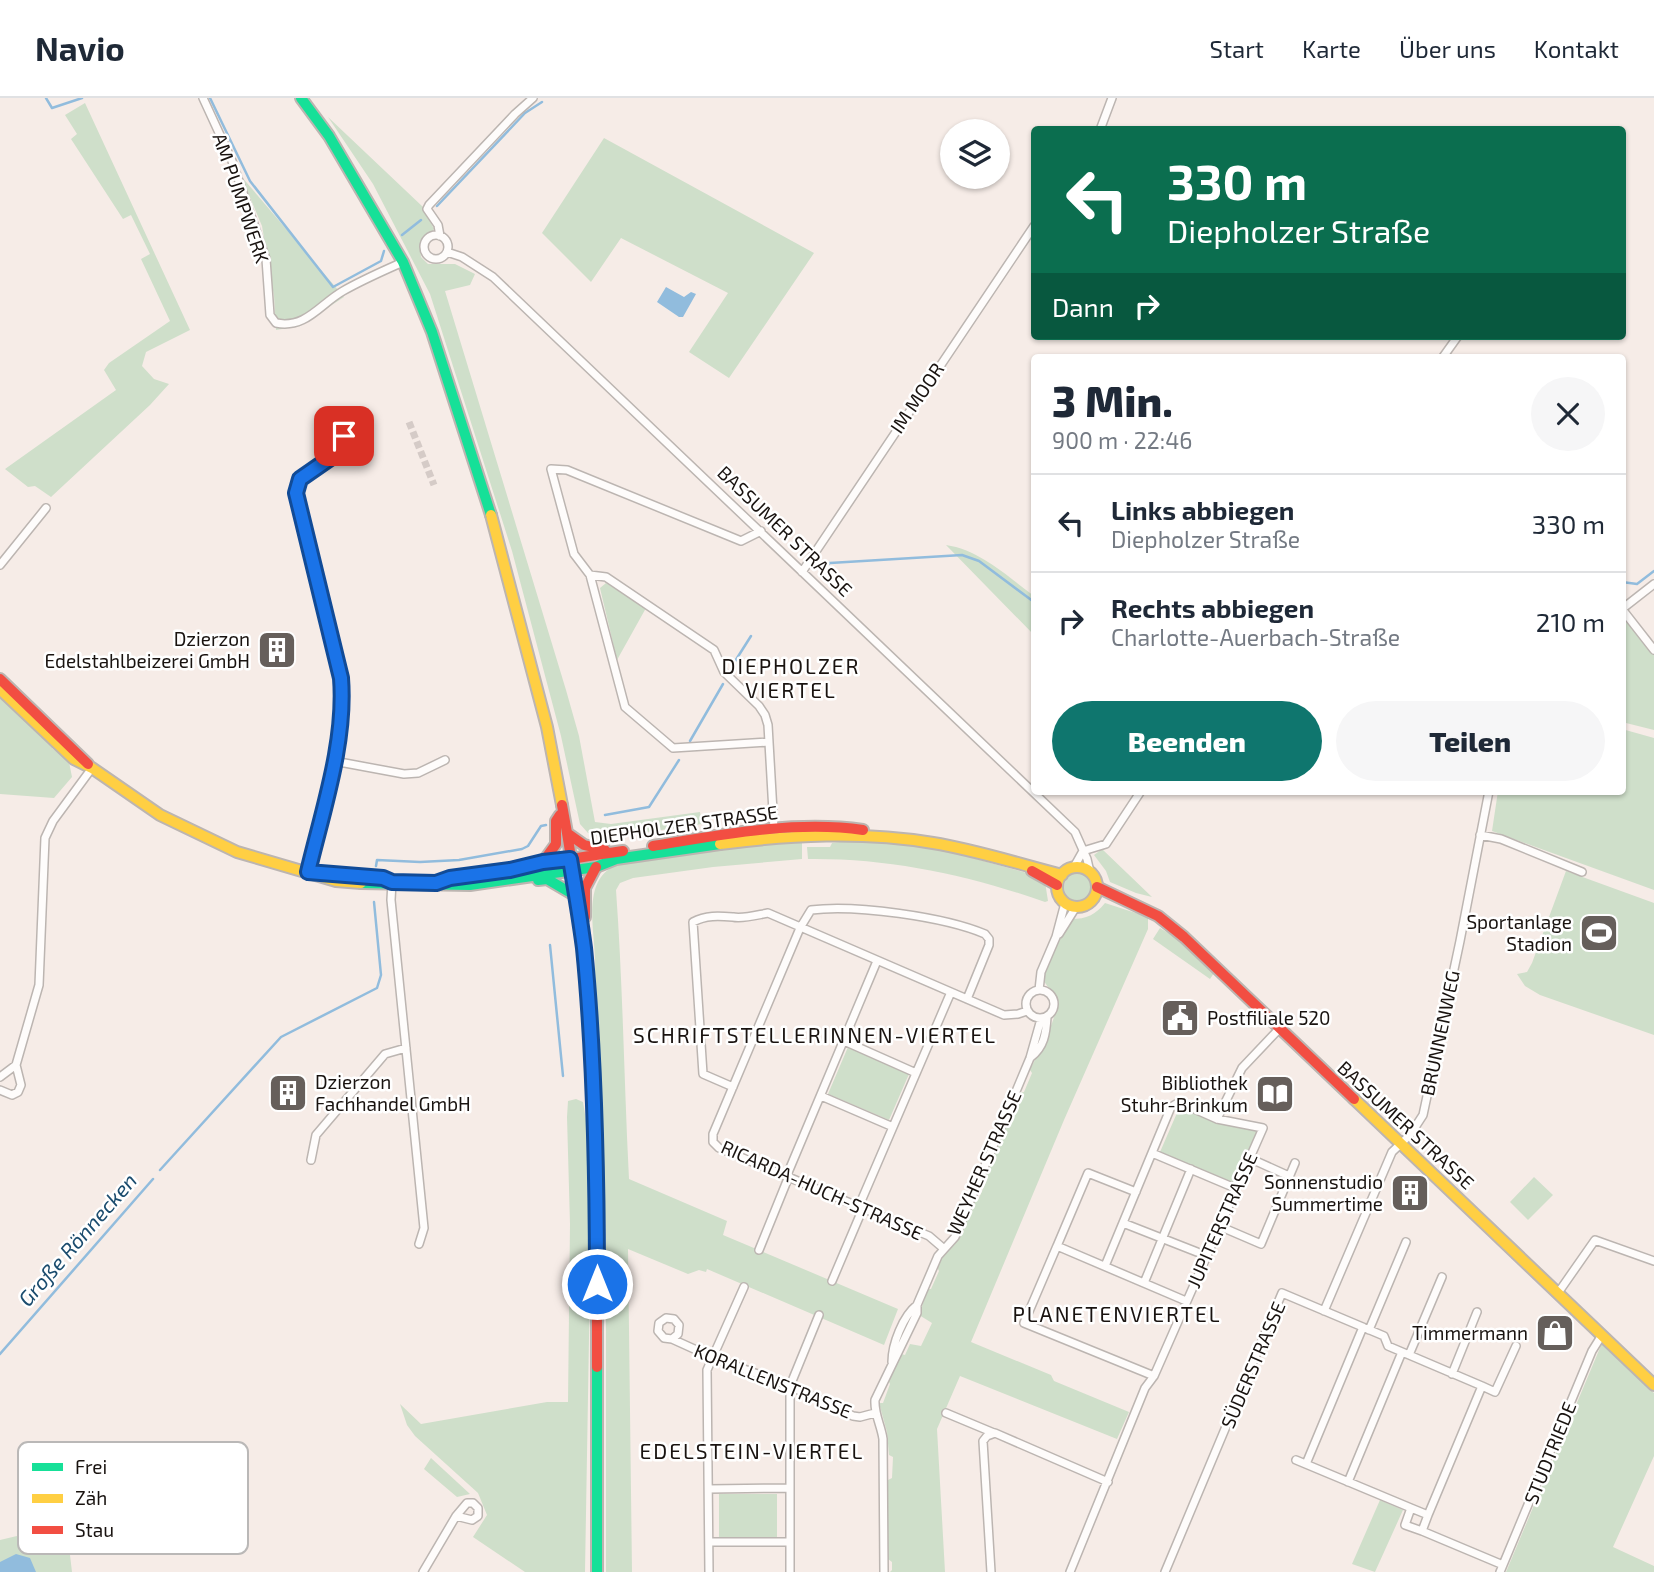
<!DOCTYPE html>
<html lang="de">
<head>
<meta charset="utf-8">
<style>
  :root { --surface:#fff; --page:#f6f6f7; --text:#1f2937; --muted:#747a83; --line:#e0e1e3; --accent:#0f766e }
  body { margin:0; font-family:"Exo 2",sans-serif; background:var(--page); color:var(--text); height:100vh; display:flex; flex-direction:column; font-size:26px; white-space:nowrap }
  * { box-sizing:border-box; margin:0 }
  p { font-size:23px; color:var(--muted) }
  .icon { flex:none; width:38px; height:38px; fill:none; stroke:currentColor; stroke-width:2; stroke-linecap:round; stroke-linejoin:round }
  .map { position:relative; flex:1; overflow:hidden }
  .drawer { position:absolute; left:1031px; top:256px; width:595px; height:441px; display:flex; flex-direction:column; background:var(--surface); border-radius:7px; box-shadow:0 2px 5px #0004 }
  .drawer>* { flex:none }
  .guide { position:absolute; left:1031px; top:28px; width:595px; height:214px; border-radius:7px; box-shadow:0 2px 5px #0004; background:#0b6e4f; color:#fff; overflow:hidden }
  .buttons { position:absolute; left:940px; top:21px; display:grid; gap:14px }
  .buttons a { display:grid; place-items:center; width:70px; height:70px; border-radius:50%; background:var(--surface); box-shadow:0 2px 5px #0004; font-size:35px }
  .pin { position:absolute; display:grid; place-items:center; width:60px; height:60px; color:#fff; margin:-30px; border-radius:14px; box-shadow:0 4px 10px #0006 }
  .me { position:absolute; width:77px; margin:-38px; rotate:0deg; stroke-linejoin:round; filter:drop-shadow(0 0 5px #0008) }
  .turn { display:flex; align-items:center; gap:24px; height:147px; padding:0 21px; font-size:32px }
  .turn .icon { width:91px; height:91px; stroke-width:2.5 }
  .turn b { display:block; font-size:49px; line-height:60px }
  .then { display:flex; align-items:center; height:66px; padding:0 21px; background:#0003; gap:14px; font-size:26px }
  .round { display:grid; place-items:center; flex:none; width:74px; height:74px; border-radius:37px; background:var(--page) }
  .overview { display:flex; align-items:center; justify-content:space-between; height:119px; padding:0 21px }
  h1 { font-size:42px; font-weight:800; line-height:52px }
  .cta { display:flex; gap:14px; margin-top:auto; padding:14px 21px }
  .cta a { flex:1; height:80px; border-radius:42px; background:var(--accent); color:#fff; font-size:28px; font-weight:800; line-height:80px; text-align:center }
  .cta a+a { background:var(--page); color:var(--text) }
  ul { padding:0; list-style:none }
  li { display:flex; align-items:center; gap:21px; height:98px; padding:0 21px; border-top:2px solid var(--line) }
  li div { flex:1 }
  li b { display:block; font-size:26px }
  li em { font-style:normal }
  header { display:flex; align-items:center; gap:42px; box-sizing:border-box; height:98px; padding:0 35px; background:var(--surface); border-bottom:2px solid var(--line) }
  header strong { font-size:33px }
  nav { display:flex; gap:38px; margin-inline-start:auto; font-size:24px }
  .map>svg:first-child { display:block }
  .green { fill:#cfdfca }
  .water { fill:#91bcdd }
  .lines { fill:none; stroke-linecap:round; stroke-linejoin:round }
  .stream { stroke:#91bcdd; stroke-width:2.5 }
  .street-tunnel { stroke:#d5cbc7; stroke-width:7; stroke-dasharray:7 3.5; stroke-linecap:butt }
  .street-casing { stroke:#bcb5b1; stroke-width:10 }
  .fast-casing { stroke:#bcb5b1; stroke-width:14 }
  .slow-casing { stroke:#bcb5b1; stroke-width:14 }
  .jam-casing { stroke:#bcb5b1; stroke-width:14 }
  .street { stroke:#fefcfb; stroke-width:7 }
  .fast { stroke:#16e098; stroke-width:10 }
  .slow { stroke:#ffcf43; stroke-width:10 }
  .jam { stroke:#f24e42; stroke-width:10 }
  .route-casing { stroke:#114b97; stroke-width:18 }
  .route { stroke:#1a73e8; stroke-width:12 }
  .labels { text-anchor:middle; stroke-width:5; stroke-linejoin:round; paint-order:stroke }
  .street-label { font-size:19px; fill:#191310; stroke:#fff }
  .poi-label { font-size:19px; fill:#191310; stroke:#fff; text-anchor:end }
  .neighbourhood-label { font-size:21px; letter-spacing:2px; fill:#191310; stroke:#fff }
  .water-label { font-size:21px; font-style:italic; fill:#1b4c6e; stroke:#fff }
  .key { fill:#fff; stroke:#bab8b7; stroke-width:2 }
  .key-label { font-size:19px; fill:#191310 }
</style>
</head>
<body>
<header>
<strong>Navio</strong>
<nav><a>Start</a><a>Karte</a><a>Über uns</a><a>Kontakt</a></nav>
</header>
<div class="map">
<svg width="1654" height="1474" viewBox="0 0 1654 1474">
  <rect width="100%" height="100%" fill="#f6ece7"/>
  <!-- green -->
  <path class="green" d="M 85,5 L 190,232 L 146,254 L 142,268 L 154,281 L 169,286 L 150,307 L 51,399 L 35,388 L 28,389 L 5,371 L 116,292 L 104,272 L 109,265 L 170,223 L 141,161 L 150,156 L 131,117 L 123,121 L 71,41 L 77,36 L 65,17 Z
    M 328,19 L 423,109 L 434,131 L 420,148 L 421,159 L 428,166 L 455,166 L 475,176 L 470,187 L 445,193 L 566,592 L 579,638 L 595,724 L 611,726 L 700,714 L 702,726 L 607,740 L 588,735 L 580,726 L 561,638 L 512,453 L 430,196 L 373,86 Z
    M 604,40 L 814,155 L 729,280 L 689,254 L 728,195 L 621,140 L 591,184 L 542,135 Z
    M 241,78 L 344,199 L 300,228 L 276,232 L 274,198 L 262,128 Z
    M 946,447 C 980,452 1007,478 1034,498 L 1034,537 Z
    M 606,485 L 646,510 L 617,562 L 600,490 Z
    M 1623,523 L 1630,527 L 1654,556 L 1654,632 L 1622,624 Z
    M 0,596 L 52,647 L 52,650 L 69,664 L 72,679 L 54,700 L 0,696 Z
    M 1622,631 L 1654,640 L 1654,792 L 1492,733 L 1498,693 L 1622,693 Z
    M 802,740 L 802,761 L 713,769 L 633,780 L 620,785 L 616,792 C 623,888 624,984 629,1081 L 727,1123 L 723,1137 L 898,1211 L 884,1247 L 707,1171 L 706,1174 L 699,1172 L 688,1176 L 628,1151 L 632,1474 L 606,1474 L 606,1141 L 595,873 C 597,842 581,791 609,771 C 614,767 623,765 630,762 Z
    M 840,740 L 879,743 L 947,753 L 1034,777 L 1045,784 L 1048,803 L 1045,804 C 968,777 890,760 808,761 L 807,749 L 830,749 L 832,745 L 839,744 Z
    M 1102,751 L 1152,799 L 1136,795 L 1110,784 L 1106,773 L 1094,757 Z
    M 1566,773 L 1654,805 L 1654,937 L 1540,897 L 1525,888 L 1517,876 L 1527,874 L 1532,865 Z
    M1064 789a14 14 0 1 1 28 0a14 14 0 1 1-28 0Z
    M 1105,805 L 1148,819 L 1148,831 L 1064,1022 L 971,1244 L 1051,1277 L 1054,1283 L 1129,1314 L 1117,1341 L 960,1278 L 937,1331 L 945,1474 L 890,1474 L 892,1472 L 892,1464 L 888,1461 L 888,1382 L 892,1380 L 893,1359 L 889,1357 L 887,1334 L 879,1305 L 883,1305 L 890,1286 L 888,1282 L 901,1256 L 905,1257 L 910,1246 L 921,1248 L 932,1225 L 919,1217 L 928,1191 L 931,1191 L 939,1173 L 937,1169 L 941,1161 L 955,1146 L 974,1103 L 978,1102 L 987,1082 L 985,1078 L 992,1056 L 1020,995 L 1024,994 L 1032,975 L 1030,972 C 1037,957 1062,915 1055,899 C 1052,892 1046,888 1043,881 L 1054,852 L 1071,821 C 1087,821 1095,817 1105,805 Z
    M 1160,830 L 1181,843 L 1214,875 L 1210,881 L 1153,841 Z
    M 848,949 L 909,976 L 889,1022 L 828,996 Z
    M 576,1001 L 583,1004 L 586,1022 L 590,1181 L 585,1474 L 525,1474 L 473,1439 L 487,1417 L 478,1395 L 415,1338 L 407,1327 L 400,1306 L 421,1326 L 547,1304 L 568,1304 L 570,1126 L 567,1019 L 568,1003 Z
    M 1180,1008 L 1259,1032 L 1234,1085 L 1160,1054 Z
    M 1534,1079 L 1553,1097 L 1528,1122 L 1510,1104 Z
    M 1602,1245 L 1654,1295 L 1654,1358 L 1613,1449 L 1654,1468 L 1654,1474 L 1506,1474 Z
    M 431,1360 L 470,1396 L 457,1399 L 424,1371 Z
    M 719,1396 L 777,1396 L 777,1440 L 719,1440 Z
    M 1380,1402 L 1403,1412 L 1375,1474 L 1352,1466 Z
    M 38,1433 L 70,1457 L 72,1474 L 0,1474 L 0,1442 Z"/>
  <!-- water -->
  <path class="water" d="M 666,189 L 684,199 L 691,194 L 696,196 L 683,219 L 679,219 L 657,204 Z
    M 16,1456 L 30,1460 L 36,1474 L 0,1474 L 0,1464 Z"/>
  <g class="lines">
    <!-- stream -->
    <path class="stream" d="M 46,0 L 52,10 L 82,0
      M 210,0 L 250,83 L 333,189 L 381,163 L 384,153
      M 437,108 L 525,15 L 542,4
      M 402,137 L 421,122
      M 818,470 L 830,465 L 962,457 L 979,463 L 1034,504
      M 1622,484 L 1637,486 L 1654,473
      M 732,568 L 751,538
      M 690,643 L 723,586
      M 605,717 L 649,709 L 679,662
      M 376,768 L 377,762 L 420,764 L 459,762 L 522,751 L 528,748 L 541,728 L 546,727
      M 550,847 L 563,978
      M 160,1072 L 281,939 L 377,890 L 381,877 L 374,804
      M 0,1256 L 153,1081"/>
    <!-- street-tunnel -->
    <path class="street-tunnel" d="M 409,324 L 434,387"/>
    <!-- street casing -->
    <g class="street-casing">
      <path id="street" d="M 203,0 L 232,63 L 266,161 L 270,217 L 276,225 C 306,231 320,206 343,193 C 362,182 383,173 403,164
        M 1100,32 L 1112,0
        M424 149a12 12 0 1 1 24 0a12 12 0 1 1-24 0Z
        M 440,138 L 438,127 L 427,111 L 429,107 L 515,16 L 533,0
        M 447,154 L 462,159 L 493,179 L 1075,734 L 1087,761 L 1090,774
        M 1443,259 L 1458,238
        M 761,433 L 741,443 L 567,372 L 551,371 L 574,456 L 590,477 L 606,479 L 714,552 L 724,574 L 759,608 L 765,617 L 768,627 L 774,731
        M 0,467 L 46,410
        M 802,474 L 1034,128
        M 590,477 L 625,609 L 673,650 L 769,644
        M 1622,511 L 1654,552
        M 1622,511 L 1654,486
        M 334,663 L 404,676 L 418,675 L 445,662
        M 1480,737 L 1501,741 L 1582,774
        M 1083,753 L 1106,746 L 1141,693
        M 1074,769 L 1083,753
        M 308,774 C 323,711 346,644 341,580 L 296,395 L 300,381 L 336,356 L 344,338
        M 392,784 L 391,802 L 424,1130 L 419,1146
        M 1059,836 L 1076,809
        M1026 906a14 14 0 1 1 28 0a14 14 0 1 1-28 0Z
        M 1039,892 L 1041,874 L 1056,839 L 1065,805
        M 844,943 L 916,975
        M 1031,959 C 1044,949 1046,936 1047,919
        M 0,979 L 16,967
        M 733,989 L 703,976 L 693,824 C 706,817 719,818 733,819 C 743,821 757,817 768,815 L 1004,917 L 1018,916 L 1027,913
        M 0,992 L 12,997 L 18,994 L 21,987 L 16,967 L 39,887 L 45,740 L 53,723 L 92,670
        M 821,998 L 893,1029
        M 1217,1021 L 1242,970 L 1279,931
        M 1152,1055 L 1235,1090
        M 1249,1060 L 1289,1078
        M 311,1062 L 316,1037 L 385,956 L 406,950
        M 787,1077 L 877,863
        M 859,1108 L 951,894
        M 1123,1125 L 1197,1154
        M 1219,1128 L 1261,1146 L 1295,1065
        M 1057,1148 L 1088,1075 L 1136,1094
        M 943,1150 L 929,1138 L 719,1050 L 713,1044 L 713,1036 L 800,830 L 811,812 C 854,806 945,819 985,836 L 989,841 L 989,847 L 967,901
        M 759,1152 L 789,1078
        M 832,1183 L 863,1110
        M 1144,1185 L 1191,1071
        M 1558,1195 L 1595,1142 L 1654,1163
        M 1324,1213 L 1392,1054 L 1410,1037 L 1423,1017 L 1460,843 L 1489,693
        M 1369,1232 L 1406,1144
        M 672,1241 L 678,1236 L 679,1227 L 674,1221 L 666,1220 L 659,1225 L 658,1233 L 664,1240 L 672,1241 L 714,1260 L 790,1288 L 853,1318 L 860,1319 L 875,1315
        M 1409,1257 L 1442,1179
        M 892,1264 C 892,1246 903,1218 917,1207
        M 1452,1276 L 1477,1214
        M 1154,1278 L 1024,1225 L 1057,1148 L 1186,1203
        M 946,1315 L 994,1335
        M 1296,1362 L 1411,1410 L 1405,1427 L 1422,1433 L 1428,1417 L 1411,1410
        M 1306,1366 L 1363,1229
        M 1348,1384 L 1402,1254
        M 709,1391 L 789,1390
        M 1428,1417 L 1482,1288 L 1495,1294 L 1516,1248
        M 1422,1433 L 1503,1467
        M 709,1444 L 790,1444
        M 423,1474 L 456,1418 L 467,1405 L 473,1405 L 478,1410 L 478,1418 L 472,1422 L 456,1418
        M 709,1474 L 707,1272 L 744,1189
        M 790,1474 L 790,1288 L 819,1217
        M 884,1474 L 883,1341 C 881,1327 874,1316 875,1302 L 917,1215 L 917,1207 L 938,1158 L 955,1139 L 1030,960 L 1041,921
        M 991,1474 L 983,1343 L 987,1338 L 995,1335 L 1108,1384
        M 1070,1474 L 1145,1290 L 1154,1278 L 1263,1030 L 1217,1021 L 1183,1006 L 1176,1006 L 1171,1009 L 1105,1168
        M 1165,1474 L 1282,1195 L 1384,1238 L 1388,1248 L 1482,1288
        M 1500,1474 L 1592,1253 L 1602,1237"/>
    </g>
    <!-- fast casing -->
    <g class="fast-casing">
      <path id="fast" d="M 301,0 L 329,38 L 403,164 L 432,234 L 491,417
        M 322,774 L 380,780
        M 538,782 L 547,781 L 576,798
        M 361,785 L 470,787 L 596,769 L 616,761 L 720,746
        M 597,1269 L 597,1474"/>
    </g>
    <!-- slow casing -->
    <g class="slow-casing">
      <path id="slow" d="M 491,417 L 547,629 L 562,707
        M 0,591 L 74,661 L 92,670 L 160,717 L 237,754 L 336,783 L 361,785
        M 720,746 C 790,737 862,733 933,745 C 976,752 1019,766 1062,777
        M1057 789a20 20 0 1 1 40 0a20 20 0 1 1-40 0Z
        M 1354,1001 L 1654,1287"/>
    </g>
    <!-- jam casing -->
    <g class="jam-casing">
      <path id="jam" d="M 0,581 L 88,666
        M 562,707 C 597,892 597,1081 597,1269
        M 567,735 L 584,747 L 605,752
        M 653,748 C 719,737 796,722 863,732
        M 543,764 L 556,746 L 556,723 L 560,717
        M 1032,773 L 1057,787
        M 436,785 C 460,776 486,777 511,772 C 548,765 585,758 623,753
        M 1097,789 L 1158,818 L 1184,839 L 1354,1001
        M 585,819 L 585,790 L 596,769"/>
    </g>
    <!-- street -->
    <use href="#street" class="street"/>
    <!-- fast -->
    <use href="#fast" class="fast"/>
    <!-- slow -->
    <use href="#slow" class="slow"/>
    <!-- jam -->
    <use href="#jam" class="jam"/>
  </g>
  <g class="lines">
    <!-- route casing -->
    <g class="route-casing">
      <path id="route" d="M 344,338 L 336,356 L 300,381 L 296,395 L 341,580 C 346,644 323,711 308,774 L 383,780 L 392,784 L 436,785 L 450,780 L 510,772 L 543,764 L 570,761 C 575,790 580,820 584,850 C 595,961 597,1074 597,1186"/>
    </g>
    <!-- route -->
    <use href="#route" class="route"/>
  </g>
  <!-- icons -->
  <defs>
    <g id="building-square" transform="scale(2.0125)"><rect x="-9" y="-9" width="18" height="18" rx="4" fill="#665f5b" stroke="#fff"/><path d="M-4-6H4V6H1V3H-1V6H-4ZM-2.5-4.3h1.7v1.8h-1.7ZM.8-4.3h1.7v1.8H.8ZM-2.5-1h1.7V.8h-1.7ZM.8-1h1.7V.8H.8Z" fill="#fff"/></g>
    <g id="stadium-square" transform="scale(2.0125)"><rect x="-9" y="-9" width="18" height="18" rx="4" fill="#665f5b" stroke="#fff"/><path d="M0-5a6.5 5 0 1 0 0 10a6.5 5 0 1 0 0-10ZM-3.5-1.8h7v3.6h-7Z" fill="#fff"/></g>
    <g id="civic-square" transform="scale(2.0125)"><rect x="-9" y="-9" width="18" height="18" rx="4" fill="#665f5b" stroke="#fff"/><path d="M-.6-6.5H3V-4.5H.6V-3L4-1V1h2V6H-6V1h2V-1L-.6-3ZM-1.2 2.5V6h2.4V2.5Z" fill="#fff"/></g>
    <g id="library-square" transform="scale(2.0125)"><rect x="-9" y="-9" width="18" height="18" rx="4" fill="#665f5b" stroke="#fff"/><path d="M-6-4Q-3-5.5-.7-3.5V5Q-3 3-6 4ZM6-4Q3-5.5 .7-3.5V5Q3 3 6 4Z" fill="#fff"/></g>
    <g id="shop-square" transform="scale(2.0125)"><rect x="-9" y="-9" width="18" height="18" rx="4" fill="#665f5b" stroke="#fff"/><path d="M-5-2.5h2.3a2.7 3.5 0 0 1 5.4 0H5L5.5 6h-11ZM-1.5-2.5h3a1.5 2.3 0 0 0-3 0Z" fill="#fff"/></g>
  </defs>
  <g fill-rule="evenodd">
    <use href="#building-square" x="277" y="552"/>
    <use href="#stadium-square" x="1599" y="835"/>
    <use href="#civic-square" x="1180" y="920"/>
    <use href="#building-square" x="288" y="995"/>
    <use href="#library-square" x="1275" y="996"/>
    <use href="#building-square" x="1410" y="1095"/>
    <use href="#shop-square" x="1555" y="1235"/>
  </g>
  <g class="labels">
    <!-- street labels -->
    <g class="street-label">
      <text transform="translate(241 100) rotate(71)" y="7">AM PUMPWERK</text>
      <text transform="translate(917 300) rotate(-56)" y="7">IM MOOR</text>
      <text transform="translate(785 433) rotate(44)" y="7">BASSUMER STRASSE</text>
      <text transform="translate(684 727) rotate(-8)" y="7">DIEPHOLZER STRASSE</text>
      <text transform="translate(1440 935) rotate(-78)" y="7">BRUNNENWEG</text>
      <text transform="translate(1406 1027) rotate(43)" y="7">BASSUMER STRASSE</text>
      <text transform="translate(984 1065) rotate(-66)" y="7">WEYHER STRASSE</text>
      <text transform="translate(822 1092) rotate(24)" y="7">RICARDA-HUCH-STRASSE</text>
      <text transform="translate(1222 1122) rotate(-66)" y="7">JUPITERSTRASSE</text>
      <text transform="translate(1253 1267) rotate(-67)" y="7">SÜDERSTRASSE</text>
      <text transform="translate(773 1283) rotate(22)" y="7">KORALLENSTRASSE</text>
      <text transform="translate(1550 1355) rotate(-68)" y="7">STUDTRIEDE</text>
    </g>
    <!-- poi labels -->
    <g class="poi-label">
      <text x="250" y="548">Dzierzon<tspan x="250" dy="22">Edelstahlbeizerei GmbH</tspan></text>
      <text x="1572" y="831">Sportanlage<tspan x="1572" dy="22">Stadion</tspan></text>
      <text x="1207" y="927" text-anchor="start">Postfiliale 520</text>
      <text x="315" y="991" text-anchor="start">Dzierzon<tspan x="315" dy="22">Fachhandel GmbH</tspan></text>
      <text x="1248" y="992">Bibliothek<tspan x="1248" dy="22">Stuhr-Brinkum</tspan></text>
      <text x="1383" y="1091">Sonnenstudio<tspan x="1383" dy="22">Summertime</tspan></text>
      <text x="1528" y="1242">Timmermann</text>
    </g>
    <!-- neighbourhood labels -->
    <g class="neighbourhood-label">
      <text x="791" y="576">DIEPHOLZER<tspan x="791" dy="24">VIERTEL</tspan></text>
      <text x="815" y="945">SCHRIFTSTELLERINNEN-VIERTEL</text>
      <text x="1117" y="1224">PLANETENVIERTEL</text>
      <text x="752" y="1361">EDELSTEIN-VIERTEL</text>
    </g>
    <!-- water labels -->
    <g class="water-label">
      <text transform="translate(78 1142) rotate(-49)" y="7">Große Rönnecken</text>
    </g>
  </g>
  <!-- legend -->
  <rect x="18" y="1344" width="230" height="112" rx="10" class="key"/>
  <rect x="32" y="1365" width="31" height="8" fill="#16e098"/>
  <rect x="32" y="1396" width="31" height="9" fill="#ffcf43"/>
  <rect x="32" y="1428" width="31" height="8" fill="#f24e42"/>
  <g class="key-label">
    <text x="75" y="1376">Frei</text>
    <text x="75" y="1407">Zäh</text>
    <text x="75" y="1439">Stau</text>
  </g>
</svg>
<div class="buttons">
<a><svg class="icon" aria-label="layers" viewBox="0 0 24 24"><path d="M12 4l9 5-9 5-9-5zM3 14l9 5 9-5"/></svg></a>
</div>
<div class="pin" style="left:344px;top:338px;background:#d93025"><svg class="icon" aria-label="arrive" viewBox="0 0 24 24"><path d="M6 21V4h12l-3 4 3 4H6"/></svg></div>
<svg class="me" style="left:597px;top:1186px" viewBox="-20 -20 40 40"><circle r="17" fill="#1a73e8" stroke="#fff" stroke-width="3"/><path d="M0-11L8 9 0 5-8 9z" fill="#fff"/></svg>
<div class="guide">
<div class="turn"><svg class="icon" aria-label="left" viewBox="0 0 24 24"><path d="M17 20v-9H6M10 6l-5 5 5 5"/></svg><div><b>330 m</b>Diepholzer Straße</div></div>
<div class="then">Dann<svg class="icon" aria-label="right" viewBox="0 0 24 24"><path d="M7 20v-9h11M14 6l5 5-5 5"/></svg></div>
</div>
<section class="drawer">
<div class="overview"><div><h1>3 Min.</h1><p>900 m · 22:46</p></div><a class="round"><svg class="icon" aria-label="close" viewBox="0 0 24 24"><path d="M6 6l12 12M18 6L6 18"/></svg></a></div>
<ul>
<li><svg class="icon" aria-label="left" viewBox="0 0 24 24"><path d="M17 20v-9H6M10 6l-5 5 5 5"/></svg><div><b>Links abbiegen</b><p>Diepholzer Straße</p></div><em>330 m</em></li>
<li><svg class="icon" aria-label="right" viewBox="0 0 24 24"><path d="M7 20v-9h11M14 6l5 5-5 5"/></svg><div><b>Rechts abbiegen</b><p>Charlotte-Auerbach-Straße</p></div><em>210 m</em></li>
</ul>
<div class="cta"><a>Beenden</a><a>Teilen</a></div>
</section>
</div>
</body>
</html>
